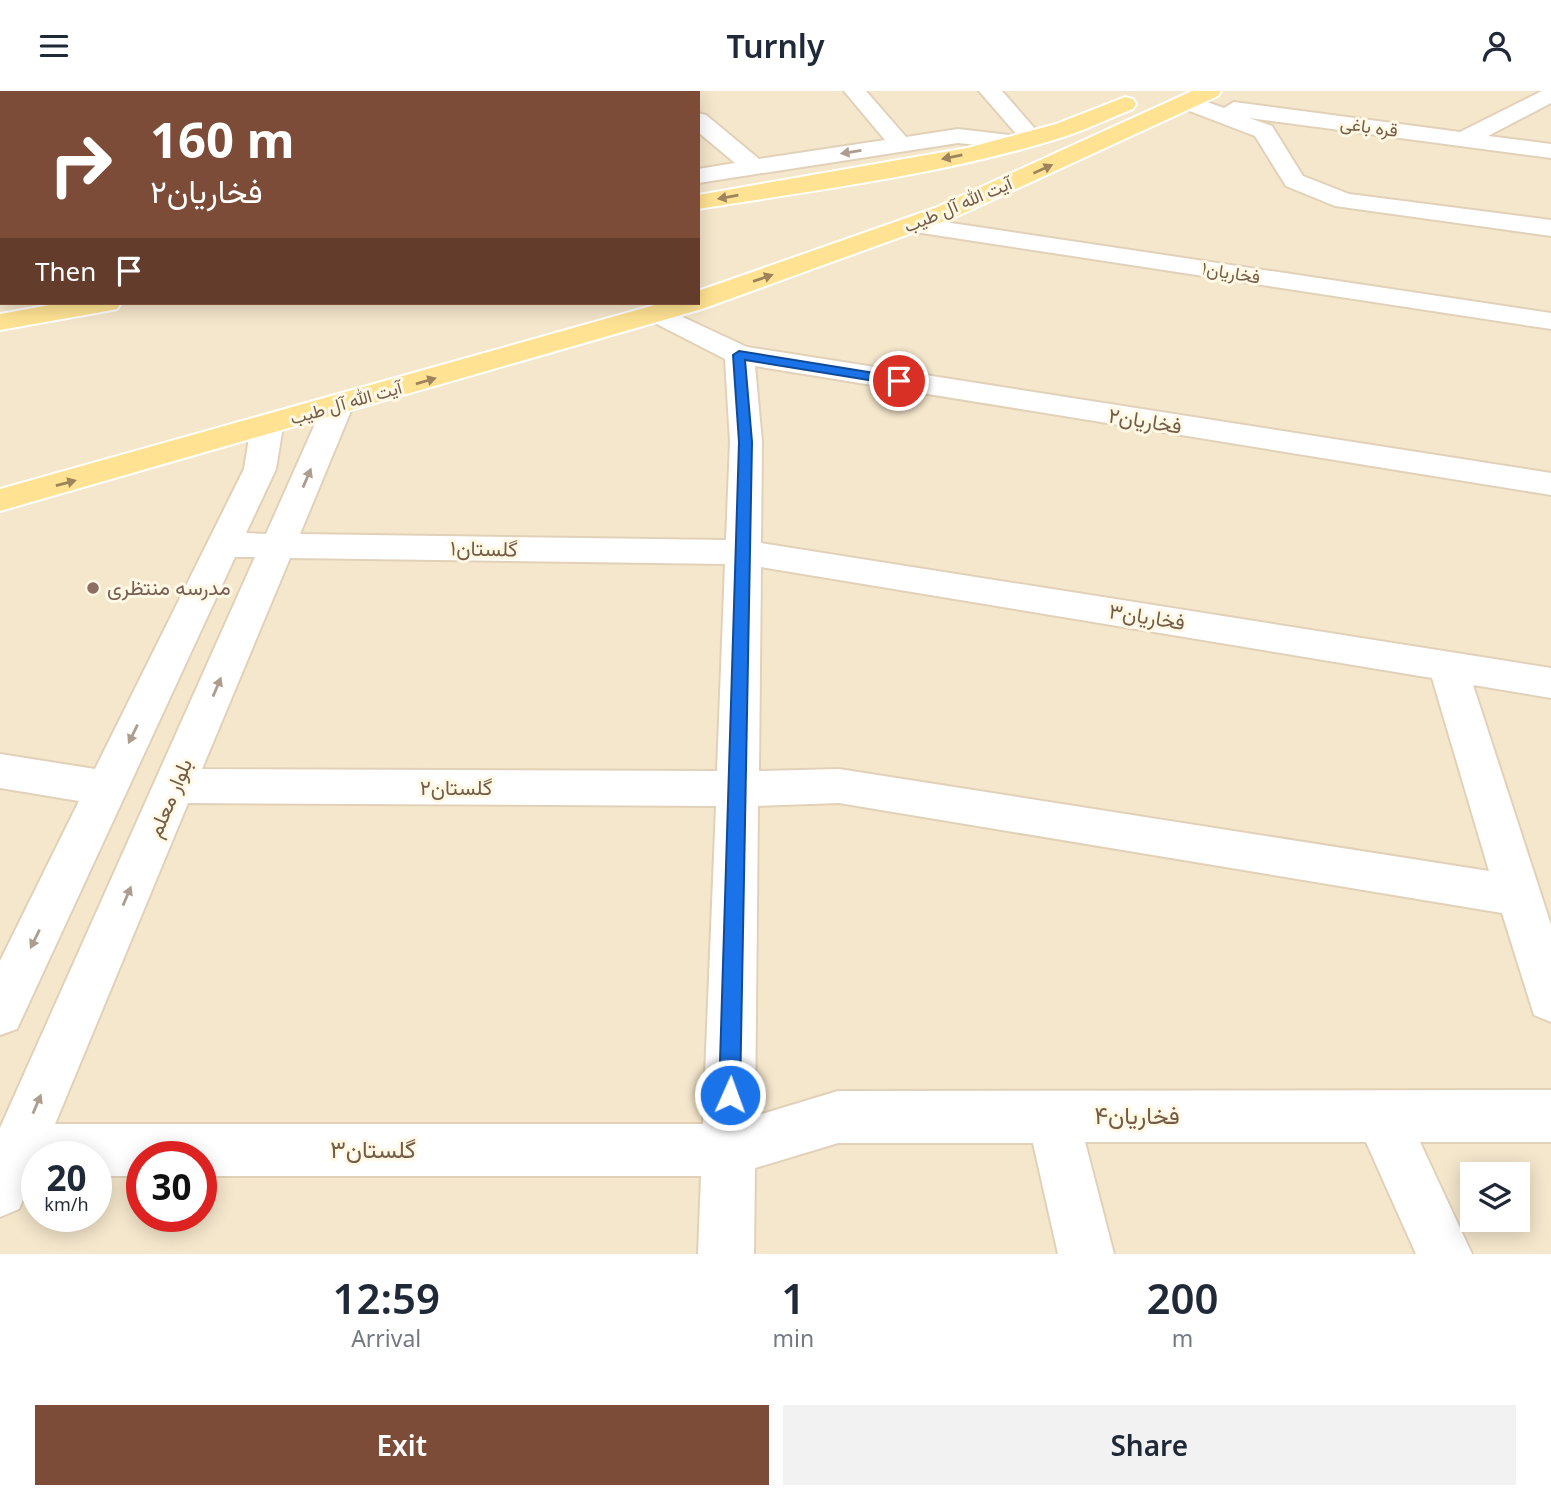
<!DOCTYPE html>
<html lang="en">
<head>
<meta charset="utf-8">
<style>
  :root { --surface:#fff; --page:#f2f2f3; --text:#1f2937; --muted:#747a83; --accent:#7d4c38 }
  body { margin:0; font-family:"Noto Sans",Vazirmatn,sans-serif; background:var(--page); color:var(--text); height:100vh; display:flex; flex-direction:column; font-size:26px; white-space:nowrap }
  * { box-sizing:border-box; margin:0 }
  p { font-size:23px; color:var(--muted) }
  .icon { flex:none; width:38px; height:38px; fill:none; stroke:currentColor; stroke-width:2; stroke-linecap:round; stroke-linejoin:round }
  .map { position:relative; height:1163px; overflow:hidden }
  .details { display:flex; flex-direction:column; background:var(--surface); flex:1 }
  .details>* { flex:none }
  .banner { position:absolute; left:0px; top:0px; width:700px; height:214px; box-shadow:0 4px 18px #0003; background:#7d4c38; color:#fff; overflow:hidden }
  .tools { position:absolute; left:1460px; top:1071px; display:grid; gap:14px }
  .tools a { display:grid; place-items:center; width:70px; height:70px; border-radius:0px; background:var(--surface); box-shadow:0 4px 18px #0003; font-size:35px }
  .speed { position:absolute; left:21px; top:1050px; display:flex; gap:14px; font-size:35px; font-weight:700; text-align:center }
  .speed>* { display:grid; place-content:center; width:91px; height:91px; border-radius:50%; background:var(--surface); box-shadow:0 4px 18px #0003; line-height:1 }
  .speed small { font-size:18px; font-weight:400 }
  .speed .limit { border:10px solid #d22; background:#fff; color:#111 }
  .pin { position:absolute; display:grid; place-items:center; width:60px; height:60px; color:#fff; margin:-30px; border:4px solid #fff; border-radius:50%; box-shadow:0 2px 7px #0007 }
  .me { position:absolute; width:77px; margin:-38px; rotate:2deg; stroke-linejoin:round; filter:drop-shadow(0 0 5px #0008) }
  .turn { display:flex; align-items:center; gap:24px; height:147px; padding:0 35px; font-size:32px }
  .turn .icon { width:91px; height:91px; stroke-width:2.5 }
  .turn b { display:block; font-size:49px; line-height:60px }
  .then { display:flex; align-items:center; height:66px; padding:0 35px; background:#0003; gap:14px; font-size:26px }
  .eta { display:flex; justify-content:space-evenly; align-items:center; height:119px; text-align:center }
  .eta b { font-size:42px; font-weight:600; line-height:49px }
  .primary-button { display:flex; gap:14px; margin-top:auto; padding:14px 35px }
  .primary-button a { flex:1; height:80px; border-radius:0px; background:var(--accent); color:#fff; font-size:28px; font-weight:600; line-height:80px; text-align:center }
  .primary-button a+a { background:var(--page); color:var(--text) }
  header { display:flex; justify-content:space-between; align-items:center; height:91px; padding:0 35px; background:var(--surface); font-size:32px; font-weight:600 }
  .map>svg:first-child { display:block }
  .residential { fill:#f5e7cc; fill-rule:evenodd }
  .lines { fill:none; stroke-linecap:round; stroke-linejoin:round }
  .minor-casing { stroke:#e2d1b9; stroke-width:4 }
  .major-casing { stroke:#fff; stroke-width:4 }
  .minor { fill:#fff; fill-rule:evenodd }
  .major { fill:#ffe393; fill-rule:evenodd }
  .oneway { fill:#ac9d8f }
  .oneway2 { fill:#9e845c }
  .route { fill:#1a73e8; stroke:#114b97; stroke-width:2 }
  .education-dot { fill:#8d6e63; stroke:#fff8e5; stroke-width:2.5 }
  .labels { text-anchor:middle; stroke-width:6; stroke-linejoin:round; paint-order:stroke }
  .far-street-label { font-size:18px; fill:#745b45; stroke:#fff8e5 }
  .street-label { font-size:21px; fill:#745b45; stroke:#fff8e5 }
  .education-label { font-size:21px; fill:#785e54; stroke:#fff8e5; text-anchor:start }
  .near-street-label { font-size:24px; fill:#745b45; stroke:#fff8e5 }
</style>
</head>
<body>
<header><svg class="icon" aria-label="menu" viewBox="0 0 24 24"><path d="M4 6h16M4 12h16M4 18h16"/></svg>Turnly<svg class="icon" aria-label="person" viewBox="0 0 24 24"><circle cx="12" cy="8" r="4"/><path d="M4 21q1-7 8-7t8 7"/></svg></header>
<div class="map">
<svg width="1551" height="1163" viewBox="0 0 1551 1163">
  <rect width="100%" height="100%" fill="#fef5dd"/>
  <!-- residential -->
  <path class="residential" d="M 0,0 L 1551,0 L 1551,1163 L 0,1163 ZM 2,2 L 698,2 L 698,212 L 2,212 ZM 37,1066 L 96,1066 L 96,1125 L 37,1125 ZM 142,1066 L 201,1066 L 201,1125 L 142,1125 ZM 1472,1083 L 1517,1083 L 1517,1129 L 1472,1129 Z"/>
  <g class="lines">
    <!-- minor casing -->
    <g class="minor-casing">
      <path id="minor" d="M 84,0 L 106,0 L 83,2 Z
        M 274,0 L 296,0 L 273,2 Z
        M 523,0 L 545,0 L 547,2 L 525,2 Z
        M 565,0 L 593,0 L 563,2 Z
        M 652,0 L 674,0 L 676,2 L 654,2 Z
        M 844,0 L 866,0 L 906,46 L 958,38 L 1018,45 L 979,0 L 1002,0 L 1043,47 L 1040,52 L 1026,52 L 1016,58 L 958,52 L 698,92 L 698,78 L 735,72 L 698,41 L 698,22 L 706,24 L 759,68 L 885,49 Z
        M 1542,0 L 1551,0 L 1551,12 L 1488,45 L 1551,53 L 1551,67 L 1249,27 L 1272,35 L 1303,85 L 1349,103 L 1551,129 L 1551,145 L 1335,115 L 1286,95 L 1255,45 L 1179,16 L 1176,11 L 1187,4 L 1224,17 L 1234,11 L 1460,41 Z
        M 0,73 L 2,73 L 2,87 L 0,87 Z
        M 911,126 L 1551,222 L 1551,238 L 902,139 L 898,134 L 902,129 Z
        M 0,183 L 2,183 L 0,201 Z
        M 659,215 L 747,256 L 1551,382 L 1551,404 L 755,275 L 762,351 L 761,452 L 1551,577 L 1551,607 L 1473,594 L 1551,834 L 1551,931 L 1534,924 L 1502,822 L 839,712 L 758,715 L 755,1025 L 838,1000 L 1551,999 L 1551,1051 L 1420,1051 L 1472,1163 L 1416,1163 L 1366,1051 L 1085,1051 L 1114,1163 L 1058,1163 L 1033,1052 L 838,1052 L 755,1077 L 754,1163 L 698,1163 L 701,1085 L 201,1085 L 201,1066 L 142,1066 L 142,1085 L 96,1085 L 96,1066 L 37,1066 L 37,1085 L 33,1085 L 19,1118 L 0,1126 L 0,1037 L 255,466 L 235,466 L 17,938 L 0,944 L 0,870 L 79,710 L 0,697 L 0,663 L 95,678 L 244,378 L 251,335 L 256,328 L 267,325 L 278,328 L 283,335 L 276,378 L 246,442 L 266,443 L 323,315 L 327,308 L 338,306 L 349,308 L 353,315 L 300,443 L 726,449 L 730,351 L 725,268 L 649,229 L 645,223 L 649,217 ZM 290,467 L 725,473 L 717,680 L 202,678 ZM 761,476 L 1432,587 L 1489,780 L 839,678 L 759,680 ZM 188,712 L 716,715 L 703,1033 L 55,1033 Z"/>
    </g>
    <!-- major casing -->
    <g class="major-casing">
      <path id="major" d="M 1192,0 L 1221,0 L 1218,5 L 953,127 L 702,218 L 0,420 L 0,398 L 662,212 L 698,212 L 698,200 L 935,117 Z
        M 1125,6 L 1133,8 L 1136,13 L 1133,18 C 1111,26 1091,37 1069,44 C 949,83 822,98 698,118 L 698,104 L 967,57 L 1056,33 Z
        M 61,212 L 121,212 L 117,218 L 107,220 L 0,239 L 0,223 Z"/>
    </g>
    <!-- minor -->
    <use href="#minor" class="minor"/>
    <!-- major -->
    <use href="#major" class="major"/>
  </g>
  <!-- one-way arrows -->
  <defs><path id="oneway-solid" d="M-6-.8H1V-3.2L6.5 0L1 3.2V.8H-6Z" transform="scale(1.75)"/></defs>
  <g class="oneway">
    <use href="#oneway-solid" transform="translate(851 61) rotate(171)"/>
    <use href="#oneway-solid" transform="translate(307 387) rotate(-67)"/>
    <use href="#oneway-solid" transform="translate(217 596) rotate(-67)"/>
    <use href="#oneway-solid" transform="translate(133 643) rotate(116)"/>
    <use href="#oneway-solid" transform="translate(127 805) rotate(-67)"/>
    <use href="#oneway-solid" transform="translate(35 848) rotate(116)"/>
    <use href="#oneway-solid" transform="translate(37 1013) rotate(-67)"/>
  </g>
  <g class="oneway2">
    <use href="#oneway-solid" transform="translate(952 66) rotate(169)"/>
    <use href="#oneway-solid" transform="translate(1043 78) rotate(-24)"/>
    <use href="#oneway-solid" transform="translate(728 106) rotate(170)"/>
    <use href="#oneway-solid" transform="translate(763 187) rotate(-19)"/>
    <use href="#oneway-solid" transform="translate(426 290) rotate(-16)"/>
    <use href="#oneway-solid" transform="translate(66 392) rotate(-15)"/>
  </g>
  <!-- route -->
  <path class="route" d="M 739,260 L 899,286 L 906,290 L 899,294 L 745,269 L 752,351 L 740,1004 L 737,1011 L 730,1014 L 722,1011 L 719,1004 L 739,351 L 733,264 Z"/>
  <!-- markers -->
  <circle class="education-dot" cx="93" cy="497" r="7"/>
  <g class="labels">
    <!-- far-street labels -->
    <g class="far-street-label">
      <text transform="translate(1369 36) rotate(8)" y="6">قره باغی</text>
      <text transform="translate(958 114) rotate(-23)" y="6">آیت الله آل طیب</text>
      <text transform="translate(1231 182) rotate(9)" y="6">فخاریان۱</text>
      <text transform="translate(346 312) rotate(-16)" y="6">آیت الله آل طیب</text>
    </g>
    <!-- street labels -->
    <g class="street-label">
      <text transform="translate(1145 330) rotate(9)" y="7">فخاریان۲</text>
      <text transform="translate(484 458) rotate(1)" y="7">گلستان۱</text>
      <text transform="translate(1147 526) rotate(9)" y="7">فخاریان۳</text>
      <text x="456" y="704">گلستان۲</text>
      <text transform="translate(170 707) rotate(-67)" y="7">بلوار معلم</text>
    </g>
    <!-- education labels -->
    <g class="education-label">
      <text x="107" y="504">مدرسه منتظری</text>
    </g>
    <!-- near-street labels -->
    <g class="near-street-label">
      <text x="1137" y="1033">فخاریان۴</text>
      <text x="373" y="1067">گلستان۳</text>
    </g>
  </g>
</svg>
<div class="tools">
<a><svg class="icon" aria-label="layers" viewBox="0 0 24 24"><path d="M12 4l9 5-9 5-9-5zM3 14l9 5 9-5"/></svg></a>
</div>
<div class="speed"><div>20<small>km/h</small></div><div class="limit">30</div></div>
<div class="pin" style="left:899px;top:290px;background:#d93025"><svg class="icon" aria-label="arrive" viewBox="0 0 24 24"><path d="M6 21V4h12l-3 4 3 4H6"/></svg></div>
<svg class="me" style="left:730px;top:1004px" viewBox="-20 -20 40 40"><circle r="17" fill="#1a73e8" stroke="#fff" stroke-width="3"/><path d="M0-11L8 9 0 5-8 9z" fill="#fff"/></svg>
<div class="banner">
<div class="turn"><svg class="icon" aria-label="right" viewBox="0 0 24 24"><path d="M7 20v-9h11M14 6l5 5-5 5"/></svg><div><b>160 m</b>فخاریان۲</div></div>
<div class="then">Then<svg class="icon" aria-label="arrive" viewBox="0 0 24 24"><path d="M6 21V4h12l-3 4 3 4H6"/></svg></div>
</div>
</div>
<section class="details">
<div class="eta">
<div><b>12:59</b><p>Arrival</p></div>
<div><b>1</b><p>min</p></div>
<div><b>200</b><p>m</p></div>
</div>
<div class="primary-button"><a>Exit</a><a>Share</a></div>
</section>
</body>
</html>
